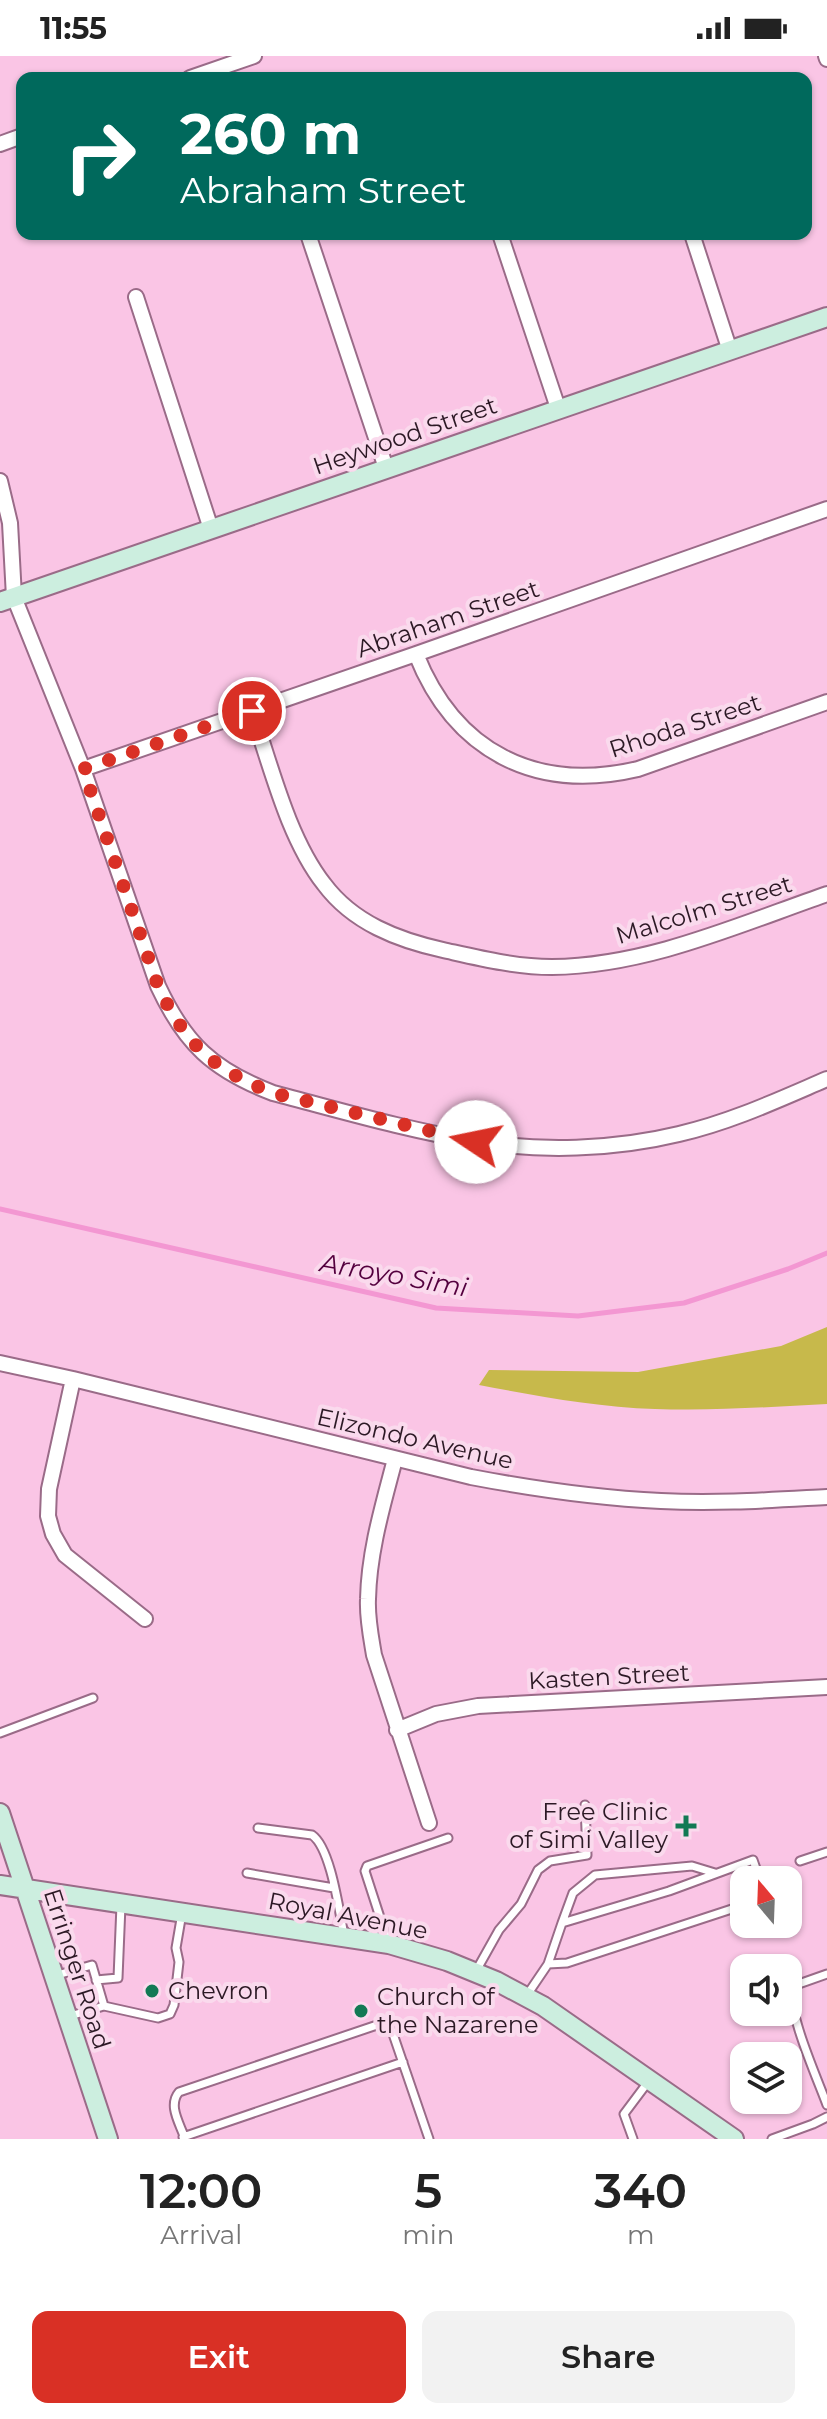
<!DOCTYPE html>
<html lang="en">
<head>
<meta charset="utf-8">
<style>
  :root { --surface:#fff; --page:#f2f2f2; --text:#222; --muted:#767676; --accent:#d93025 }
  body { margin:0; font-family:Montserrat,sans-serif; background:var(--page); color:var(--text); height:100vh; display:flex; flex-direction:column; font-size:30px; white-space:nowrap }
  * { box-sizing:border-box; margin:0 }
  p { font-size:26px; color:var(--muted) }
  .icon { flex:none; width:44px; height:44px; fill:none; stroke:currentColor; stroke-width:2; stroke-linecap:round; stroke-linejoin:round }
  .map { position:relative; height:2083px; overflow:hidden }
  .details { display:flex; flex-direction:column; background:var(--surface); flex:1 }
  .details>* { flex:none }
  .guide { position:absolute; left:16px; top:16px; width:796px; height:168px; border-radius:16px; box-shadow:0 2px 6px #0004; background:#00695c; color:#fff; overflow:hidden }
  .needle { width:52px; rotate:341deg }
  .tools { position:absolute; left:730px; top:1810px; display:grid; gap:16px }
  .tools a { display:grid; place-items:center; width:72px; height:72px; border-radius:16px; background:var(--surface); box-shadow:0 2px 6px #0004; font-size:40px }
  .pin { position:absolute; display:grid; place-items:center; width:68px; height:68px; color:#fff; margin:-34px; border:4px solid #fff; border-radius:50%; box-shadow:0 2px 8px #0007 }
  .me { position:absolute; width:88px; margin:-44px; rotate:281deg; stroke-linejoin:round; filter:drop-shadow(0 0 6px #0008) }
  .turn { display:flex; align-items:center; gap:28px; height:168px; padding:0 32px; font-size:36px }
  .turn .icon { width:104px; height:104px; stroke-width:2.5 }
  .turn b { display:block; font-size:56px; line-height:68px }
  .eta { display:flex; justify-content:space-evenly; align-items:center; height:136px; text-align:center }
  .eta b { font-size:48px; font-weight:600; line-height:56px }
  .action { display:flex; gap:16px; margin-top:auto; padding:16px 32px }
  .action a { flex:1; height:92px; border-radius:16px; background:var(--accent); color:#fff; font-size:32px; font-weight:600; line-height:92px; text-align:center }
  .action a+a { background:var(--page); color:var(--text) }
  .status { display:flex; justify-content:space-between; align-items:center; height:56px; padding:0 40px; background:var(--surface); direction:ltr }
  .status svg { height:22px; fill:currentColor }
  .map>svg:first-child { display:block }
  .green { fill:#c7b94b }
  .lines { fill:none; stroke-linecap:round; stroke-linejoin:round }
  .stream { stroke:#f397d2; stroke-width:5 }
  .lane-casing { stroke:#9a6b88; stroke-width:11 }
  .street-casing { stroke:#9a6b88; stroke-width:18 }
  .secondary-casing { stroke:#9a6b88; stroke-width:22 }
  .lane { stroke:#fff; stroke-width:7 }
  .street { stroke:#fff; stroke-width:14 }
  .secondary { stroke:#cceedf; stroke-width:18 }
  .route { stroke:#d93025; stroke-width:14; stroke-dasharray:0 25.2 }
  .poi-dot { fill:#127a54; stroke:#fadaed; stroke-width:3 }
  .labels { text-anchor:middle; stroke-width:8; stroke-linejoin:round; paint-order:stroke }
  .street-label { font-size:24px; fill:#2c1925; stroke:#fadaed }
  .poi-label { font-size:24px; fill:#2c1925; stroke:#fadaed; text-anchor:start }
  .water-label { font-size:26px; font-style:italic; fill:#53003e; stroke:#fadaed }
</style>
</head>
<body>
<div class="status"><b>11:55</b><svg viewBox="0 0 49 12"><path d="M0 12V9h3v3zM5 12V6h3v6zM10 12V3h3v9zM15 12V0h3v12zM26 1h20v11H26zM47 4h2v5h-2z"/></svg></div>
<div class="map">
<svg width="827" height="2083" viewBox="0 0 827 2083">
  <rect width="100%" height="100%" fill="#fac5e5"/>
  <!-- green -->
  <path class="green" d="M 827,1271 L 827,1348 C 770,1351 713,1355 655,1353 C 596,1351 538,1340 479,1329 L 489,1314 L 638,1316 L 781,1290 Z"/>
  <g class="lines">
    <!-- stream -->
    <path class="stream" d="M 0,1153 L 436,1252 L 578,1260 L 684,1247 L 788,1213 L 827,1197"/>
    <!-- lane casing -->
    <g class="lane-casing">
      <path id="lane" d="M 0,1677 L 93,1642
        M 258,1772 L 312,1779 C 331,1792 339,1855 344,1879
        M 800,1805 L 827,1796
        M 247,1817 L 334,1832
        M 562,1867 L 573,1837 L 595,1819 L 692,1810 L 715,1817
        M 388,1886 L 365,1815 L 367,1810 L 448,1782
        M 548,1908 L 567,1907 L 744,1849
        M 476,1915 L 499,1874 L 521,1848 L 538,1814 L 550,1805 L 587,1799 L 585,1749
        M 827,1918 L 793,1930 C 785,1951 818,2024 827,2049
        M 54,1920 L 92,1909 L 104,1950
        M 96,1924 L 118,1922 L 121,1849
        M 527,1939 L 548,1908 L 562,1867 L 669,1835 L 753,1804 L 760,1824
        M 70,1960 L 104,1950 L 158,1962 L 170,1958 L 174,1949 L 179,1906 L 176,1892 L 182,1857
        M 184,2080 C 179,2066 168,2049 179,2036 L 380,1968 L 386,1969 L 392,1975 L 429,2083
        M 183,2081 L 403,2006
        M 633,2083 L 624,2058 L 648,2026
        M 772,2083 L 813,2068 L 827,2061"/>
    </g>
    <!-- street casing -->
    <g class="street-casing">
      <path id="street" d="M 826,0 L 827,3
        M 190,22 L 254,0
        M 0,88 L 22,80
        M 500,178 L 558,352
        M 692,178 L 730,295
        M 309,181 L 386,412
        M 136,241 L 211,473
        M 0,425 L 10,467 L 14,541 L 83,713 L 158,930 C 185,988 213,1014 273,1037 C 339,1054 406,1074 474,1085 C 540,1096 613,1094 679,1078 C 731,1066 778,1044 827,1023
        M 416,598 C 455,696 536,737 638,713 L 827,646
        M 252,655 C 271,710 288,782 324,828 C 353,867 398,884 443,894 C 479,902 515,911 552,911 C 647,910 738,869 827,838
        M 83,713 L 416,598 L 827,453
        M 0,1307 L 73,1323 L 471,1421 C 534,1433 597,1442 661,1445 C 716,1448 772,1444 827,1441
        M 73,1323 L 49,1433 L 48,1460 L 53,1478 L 65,1499 L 145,1563
        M 395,1403 C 383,1449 369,1495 368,1543 C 367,1562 371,1581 374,1599 L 429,1767
        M 397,1674 L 436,1658 L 478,1650 L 827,1631"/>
    </g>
    <!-- secondary casing -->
    <g class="secondary-casing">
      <path id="secondary" d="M 0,546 L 827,261
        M 0,1757 L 108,2083
        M 0,1829 L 389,1888 L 447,1905 L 496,1925 L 543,1950 L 734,2083"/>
    </g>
    <!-- lane -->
    <use href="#lane" class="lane"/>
    <!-- street -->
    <use href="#street" class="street"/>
    <!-- secondary -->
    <use href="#secondary" class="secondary"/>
  </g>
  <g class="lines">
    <!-- route -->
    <path class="route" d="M 252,655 L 83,713 L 158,930 C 186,989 213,1013 273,1037 L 476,1086"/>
  </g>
  <!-- markers -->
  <g class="poi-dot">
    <path d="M682 1758h8v8h8v8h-8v8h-8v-8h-8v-8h8z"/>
    <circle cx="152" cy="1935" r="8"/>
    <circle cx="361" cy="1955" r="8"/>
  </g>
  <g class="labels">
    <!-- street labels -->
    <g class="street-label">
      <text transform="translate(405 380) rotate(-19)" y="8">Heywood Street</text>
      <text transform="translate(448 563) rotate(-19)" y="8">Abraham Street</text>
      <text transform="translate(685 670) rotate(-18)" y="8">Rhoda Street</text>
      <text transform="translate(704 854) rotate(-17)" y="8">Malcolm Street</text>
      <text transform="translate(415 1383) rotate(13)" y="8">Elizondo Avenue</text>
      <text transform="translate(609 1621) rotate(-3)" y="8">Kasten Street</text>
      <text transform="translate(348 1860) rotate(11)" y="8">Royal Avenue</text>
      <text transform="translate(77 1913) rotate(72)" y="8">Erringer Road</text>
    </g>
    <!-- poi labels -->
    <g class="poi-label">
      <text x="668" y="1764" text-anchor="end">Free Clinic<tspan x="668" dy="28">of Simi Valley</tspan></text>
      <text x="168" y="1943">Chevron</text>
      <text x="377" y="1949">Church of<tspan x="377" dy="28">the Nazarene</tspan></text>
    </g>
    <!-- water labels -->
    <g class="water-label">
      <text transform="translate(394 1219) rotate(10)" y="9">Arroyo Simi</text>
    </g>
  </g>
</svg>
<div class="tools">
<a><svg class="needle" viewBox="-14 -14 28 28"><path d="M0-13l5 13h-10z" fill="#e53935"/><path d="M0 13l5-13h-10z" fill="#767676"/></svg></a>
<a><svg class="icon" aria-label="sound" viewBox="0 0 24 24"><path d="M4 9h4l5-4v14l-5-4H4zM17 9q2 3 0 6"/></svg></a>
<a><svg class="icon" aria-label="layers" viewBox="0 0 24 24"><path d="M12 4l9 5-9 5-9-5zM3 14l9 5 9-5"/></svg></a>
</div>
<div class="pin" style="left:252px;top:655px;background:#d93025"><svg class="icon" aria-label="arrive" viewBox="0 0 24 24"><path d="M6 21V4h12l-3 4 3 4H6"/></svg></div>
<svg class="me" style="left:476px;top:1086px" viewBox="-20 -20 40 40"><circle r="19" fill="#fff"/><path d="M0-13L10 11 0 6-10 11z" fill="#d93025"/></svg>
<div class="guide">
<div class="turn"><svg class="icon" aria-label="right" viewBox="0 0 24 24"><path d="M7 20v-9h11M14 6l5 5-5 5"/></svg><div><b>260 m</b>Abraham Street</div></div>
</div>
</div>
<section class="details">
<div class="eta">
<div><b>12:00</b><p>Arrival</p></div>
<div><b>5</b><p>min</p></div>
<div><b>340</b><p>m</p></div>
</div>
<div class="action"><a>Exit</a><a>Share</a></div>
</section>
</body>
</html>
